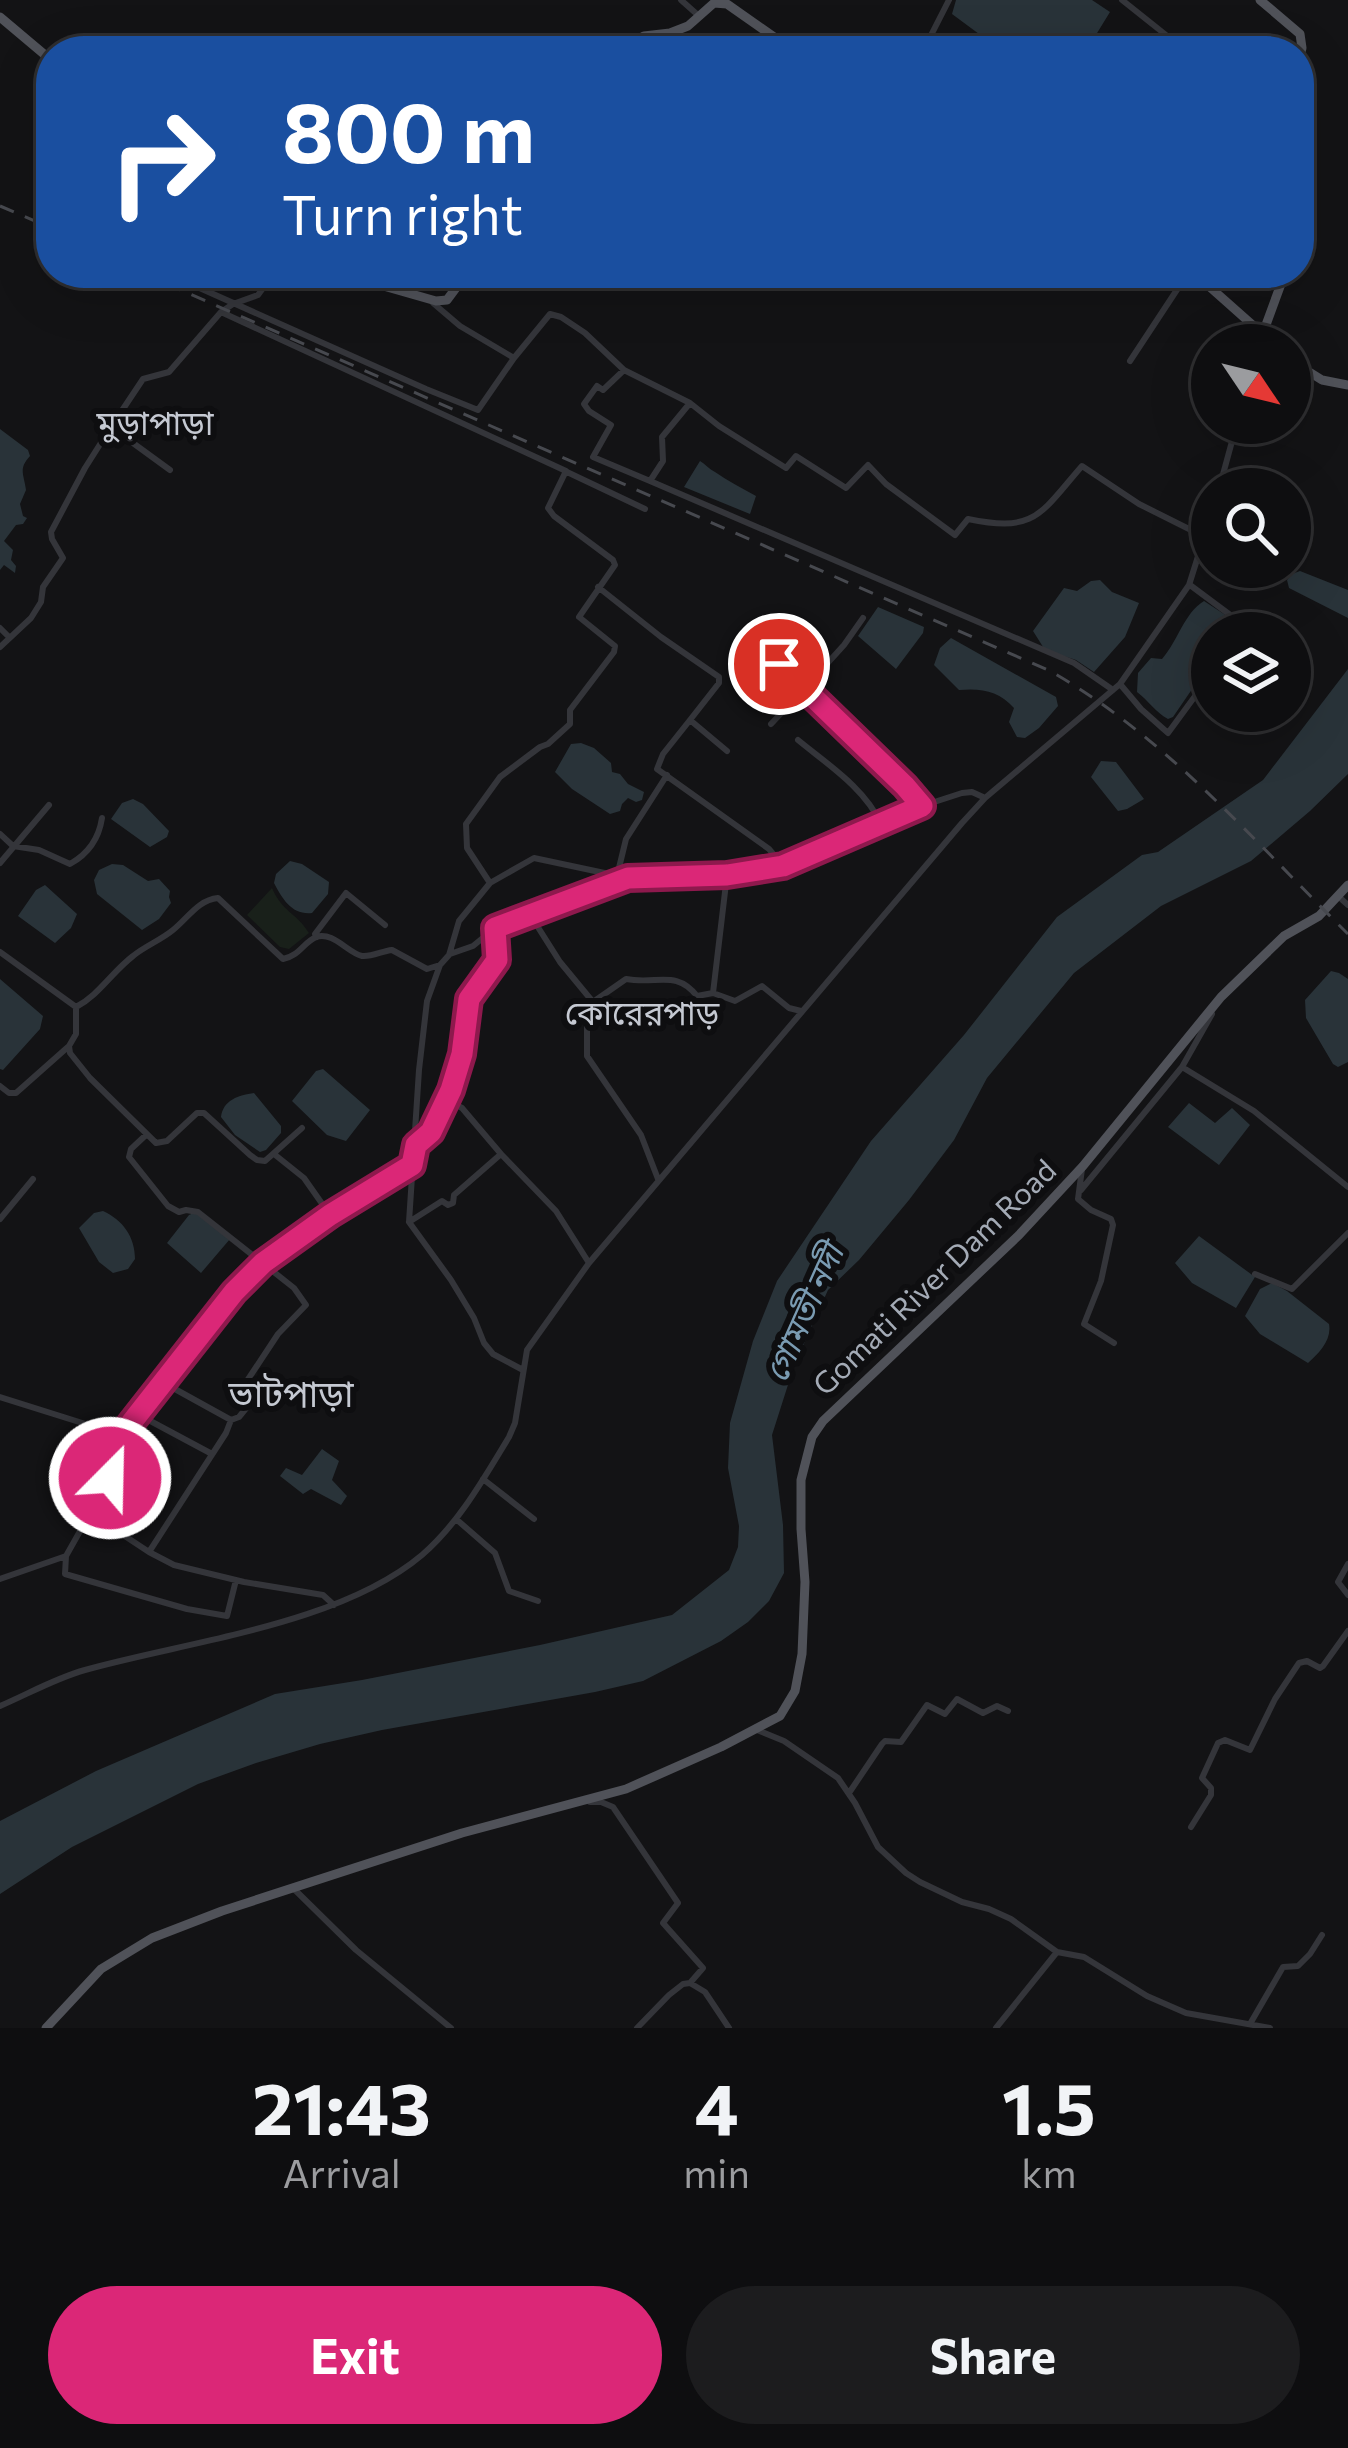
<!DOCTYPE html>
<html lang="en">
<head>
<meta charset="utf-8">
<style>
  :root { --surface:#0e0e10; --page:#1c1c1e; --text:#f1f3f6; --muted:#9b9c9f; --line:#2e2e30; --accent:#db2777 }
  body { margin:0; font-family:Commissioner,"Noto Sans Bengali",sans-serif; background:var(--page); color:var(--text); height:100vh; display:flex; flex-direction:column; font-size:45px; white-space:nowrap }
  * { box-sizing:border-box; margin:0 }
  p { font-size:39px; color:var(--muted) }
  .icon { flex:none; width:66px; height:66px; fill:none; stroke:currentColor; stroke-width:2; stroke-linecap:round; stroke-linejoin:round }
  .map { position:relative; height:2028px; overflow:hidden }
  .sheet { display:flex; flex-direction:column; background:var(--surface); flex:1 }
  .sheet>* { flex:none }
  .hud { position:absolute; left:36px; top:36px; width:1278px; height:252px; border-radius:48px; box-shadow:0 12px 48px #0002,0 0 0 3px var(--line); background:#1a4fa0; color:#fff; overflow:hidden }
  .needle { width:78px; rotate:125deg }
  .fabs { position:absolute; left:1191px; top:324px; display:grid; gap:24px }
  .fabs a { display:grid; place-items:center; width:120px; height:120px; border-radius:50%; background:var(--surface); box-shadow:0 12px 48px #0002,0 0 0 3px var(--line); font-size:60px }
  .pin { position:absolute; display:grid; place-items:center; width:102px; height:102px; color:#fff; margin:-51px; border:6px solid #fff; border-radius:50%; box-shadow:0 3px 12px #0007 }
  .me { position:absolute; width:132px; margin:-66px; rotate:23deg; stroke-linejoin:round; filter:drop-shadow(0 0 9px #0008) }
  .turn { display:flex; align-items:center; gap:42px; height:252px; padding:0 48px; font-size:54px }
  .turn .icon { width:156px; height:156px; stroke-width:2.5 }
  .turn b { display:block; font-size:84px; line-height:102px }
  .eta { display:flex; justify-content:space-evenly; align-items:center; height:204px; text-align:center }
  .eta b { font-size:72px; font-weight:700; line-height:84px }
  .action { display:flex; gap:24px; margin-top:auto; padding:24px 48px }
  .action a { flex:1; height:138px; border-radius:72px; background:var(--accent); color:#fff; font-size:48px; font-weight:700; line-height:138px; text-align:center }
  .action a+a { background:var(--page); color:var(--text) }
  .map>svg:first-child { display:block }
  .green { fill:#19201a }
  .water { fill:#293339 }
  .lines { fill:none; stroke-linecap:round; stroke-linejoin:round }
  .minor { stroke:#34353a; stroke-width:6 }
  .major { stroke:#505259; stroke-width:9 }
  .rail { stroke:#47494f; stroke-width:3; stroke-dasharray:15 12; stroke-linecap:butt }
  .route-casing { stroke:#8e194d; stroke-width:30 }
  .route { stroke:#db2777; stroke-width:21 }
  .labels { text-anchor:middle; stroke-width:12; stroke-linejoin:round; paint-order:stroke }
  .street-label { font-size:30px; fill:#a4abb6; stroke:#0e0e10 }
  .neighbourhood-label { font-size:33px; fill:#c5c9d2; stroke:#0e0e10 }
  .water-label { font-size:33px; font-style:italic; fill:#7a9bb2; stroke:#0e0e10 }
  .quarter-label { font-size:36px; fill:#c5c9d2; stroke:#0e0e10 }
</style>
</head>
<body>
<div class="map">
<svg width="1348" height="2028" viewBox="0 0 1348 2028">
  <rect width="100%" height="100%" fill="#131315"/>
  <!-- green -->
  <path class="green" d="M 272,888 C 283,913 295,911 309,933 L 289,949 L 280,947 L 247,915 Z"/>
  <!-- water -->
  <path class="water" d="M 956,0 L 1092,0 L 1110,12 L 1086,51 L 1002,51 L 952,14 Z
    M 0,429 L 28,450 L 30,456 C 18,469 24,474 26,490 L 20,504 L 23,516 L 27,518 L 23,524 L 16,525 L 4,541 L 13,550 L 11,560 L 16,566 L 15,573 L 4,565 L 0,570 Z
    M 700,461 C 705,464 709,469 715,472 C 728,481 742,488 756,496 L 750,514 L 684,487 Z
    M 1300,571 L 1348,590 L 1348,618 L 1289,588 L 1287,580 L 1292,574 Z
    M 1100,580 L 1112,592 L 1139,603 L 1125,637 L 1094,672 L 1076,660 L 1045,650 L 1033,631 L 1064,588 L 1077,591 L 1091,581 Z
    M 1204,601 L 1230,618 L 1231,626 L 1227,633 L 1212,633 L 1212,660 L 1173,717 L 1168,719 C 1155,712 1149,701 1137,692 L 1138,673 L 1151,658 L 1162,659 C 1178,641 1184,613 1204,601 Z
    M 878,607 L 924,627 L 923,633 L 896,669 L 858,636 Z
    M 951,638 L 1056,697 L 1058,706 L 1039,728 L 1025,738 L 1017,737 L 1009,722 L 1014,708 C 999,691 982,688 959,690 L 934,665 L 940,648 Z
    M 1348,669 L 1348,774 L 1310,811 L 1251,861 L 1161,906 L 1074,973 L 987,1078 L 954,1140 L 909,1200 L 859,1260 L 828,1290 L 794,1366 L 772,1435 L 783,1525 L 784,1573 L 769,1601 L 748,1622 L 721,1641 L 643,1681 L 595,1692 L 382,1730 L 320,1744 L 256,1763 L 198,1784 L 72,1847 L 0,1894 L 0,1821 L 96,1771 L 275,1694 L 362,1680 L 540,1645 L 672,1615 L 729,1570 L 738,1547 L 739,1526 L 728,1468 L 730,1423 L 753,1341 L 777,1281 L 871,1141 L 964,1035 L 1057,917 L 1142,855 L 1158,852 L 1263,780 Z
    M 581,743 L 594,748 L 611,763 L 612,772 L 620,774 L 628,784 L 644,792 L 642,800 L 636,802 L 628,798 L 622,804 L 620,811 L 610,814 L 572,789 L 555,772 L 571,744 Z
    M 1101,761 L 1116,762 L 1144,799 L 1127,809 L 1118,811 L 1091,777 Z
    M 133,799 L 143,804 L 169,831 L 167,837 L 150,847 L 111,819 L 122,803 Z
    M 290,861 L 302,864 L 329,882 L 328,894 L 312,913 C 292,915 283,900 274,883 L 276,874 Z
    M 112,864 L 123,865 L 148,881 L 159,879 L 170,891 L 169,897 L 171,903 L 159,919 L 142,930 L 97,894 L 94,880 L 99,870 Z
    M 45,885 L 77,914 L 71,928 L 55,943 L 18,916 L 36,890 Z
    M 1331,971 L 1339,973 L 1348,979 L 1348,1062 L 1338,1067 L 1333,1064 L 1306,1018 L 1305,1000 Z
    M 0,979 L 43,1016 L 40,1029 L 3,1070 L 0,1069 Z
    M 323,1069 L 370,1110 L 346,1141 L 327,1135 L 292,1101 L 316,1071 Z
    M 254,1093 L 281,1126 L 281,1133 L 266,1150 L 260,1152 L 235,1135 L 221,1117 C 223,1100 239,1095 254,1093 Z
    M 1189,1103 L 1215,1123 L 1232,1108 L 1250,1125 L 1219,1165 L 1168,1127 Z
    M 103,1211 C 123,1220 135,1237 135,1259 L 128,1269 L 113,1273 L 99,1262 L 79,1228 L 94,1213 Z
    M 196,1212 L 230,1239 L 201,1273 L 167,1243 L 189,1215 Z
    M 1199,1236 L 1255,1277 L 1236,1308 L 1192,1283 L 1175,1263 Z
    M 1272,1283 L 1287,1291 L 1329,1324 C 1332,1340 1319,1353 1308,1363 L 1260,1334 L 1245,1316 L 1260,1289 Z
    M 322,1449 L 339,1461 L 332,1480 L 347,1496 L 341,1505 L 311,1489 L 303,1494 L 280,1476 L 286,1468 L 302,1475 Z"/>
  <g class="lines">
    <!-- minor -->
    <path class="minor" d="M 681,0 L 699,16
      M 1122,0 L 1171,39 L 1174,51
      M 923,51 L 949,0
      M 166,273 L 426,389 L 478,410 L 514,358
      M 433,303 L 460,326 L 514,358 L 550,314 L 561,317 L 585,333 L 624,370 L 690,403 L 719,426 L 786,468 L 796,456 L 846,488 L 868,465 L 886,484 L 955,535 L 968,519 C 1036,533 1040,514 1082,466 L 1139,504 L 1205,537
      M 221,312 L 566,471 L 548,508 L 554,516 L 613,560 L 615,565 L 579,617 L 615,646 L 614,652 L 570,710 L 570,724 L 548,744 L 540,747 L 500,777 L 466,824 L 467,848 L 490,883
      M 1130,361 L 1188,273
      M 624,370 L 603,390 L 597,386 L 584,404 L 589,411 L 611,425 L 593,457 L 650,481
      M 690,403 L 662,437 L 663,461 L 650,481 L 1074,663 L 1113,690
      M 170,470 L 111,427 L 143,379 L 169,372 L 221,312 L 233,304 L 258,295 L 274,273
      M 567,472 L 645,509
      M 1219,489 L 1237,423
      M 1190,585 L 1241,623 L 1235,633
      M 598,587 L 661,637 L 719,677 L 719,683 L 690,720
      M 1241,623 L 1256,633
      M 0,628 L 9,637
      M 0,647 L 31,618 L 41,602 L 43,587 L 63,558 L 52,539 L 51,532 L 85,468 L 111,427
      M 779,664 L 804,689 L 844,645 L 863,618
      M 1120,684 L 1141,709 L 1168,733 L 1212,673
      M 771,724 L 804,689 L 905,786 L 922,806
      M 798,740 C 827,764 865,788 881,824
      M 727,751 L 690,720 L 663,754 L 657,769 L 769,849 L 783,866
      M 0,834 L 13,846 L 39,850 L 70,864 C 88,854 99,838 102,818
      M 0,863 L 49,805
      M 617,876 L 626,839 L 667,775
      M 1338,896 L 1348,905
      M 529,913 L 560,962 L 593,1002 L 626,979 C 657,985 676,969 697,996 L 713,993 L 735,1001 L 762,986 L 789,1008 L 801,1011
      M 317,937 L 315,934 L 346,893 L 385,925
      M 0,952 L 76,1007 L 76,1034 L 69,1046 L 70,1053 L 90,1078 L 156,1143 L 167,1141 L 197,1113 L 204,1113 L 250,1155 L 257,1160 L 265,1161 L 302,1128
      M 450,954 L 473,946 L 495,928 L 529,913 L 624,879
      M 440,965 L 427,1001 L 419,1070 L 409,1222 L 451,1280 L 474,1318 L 484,1343 L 493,1354 L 523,1370
      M 713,993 L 727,875
      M 593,1002 L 587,1028 L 587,1056 L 641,1135 L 658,1179
      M 76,1007 C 99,995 112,972 133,956 C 145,946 161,940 173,930 C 188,918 198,900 218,898 L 283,959 C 299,956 303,943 316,937 C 333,931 348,953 362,956 C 372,957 382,951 392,950 L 427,969 L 440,965 L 449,955 L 459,921 L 490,883 L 534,858 L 628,878 L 727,875 L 783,866 L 922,806 L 962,793 L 972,792 L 983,797
      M 1212,1014 L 1182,1067 L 1254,1111 L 1348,1187
      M 0,1086 L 9,1093 L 16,1093 L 69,1046
      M 447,1100 L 462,1108 L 501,1154
      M 147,1134 L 131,1149 L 129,1157 L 168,1206 L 179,1212 L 186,1210 L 198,1212 L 294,1288 L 306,1305 L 278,1334 L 243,1387 L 252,1401 L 239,1417 L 231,1420 L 164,1383
      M 416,1146 L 431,1131 L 451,1090 L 462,1054 L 469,999 L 497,960 L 495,928
      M 274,1154 L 304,1178 L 330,1215
      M 1082,1169 L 1078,1199 L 1091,1210 L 1111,1219 L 1113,1225 L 1101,1281 L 1084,1324 L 1114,1343
      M 1081,1190 L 1182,1067
      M 0,1219 L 33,1179
      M 409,1222 L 442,1201 L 448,1205 L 453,1203 L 454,1195 L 501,1154 L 556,1211 L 589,1263
      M 1255,1274 L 1292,1289 L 1348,1233
      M 0,1397 L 111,1432 L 125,1432 L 234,1292 L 263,1263 L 330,1215 L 412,1165
      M 141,1416 L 212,1454
      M 483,1479 L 534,1519
      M 90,1513 L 149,1552 L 174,1565 L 244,1582 L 323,1595 L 334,1605
      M 456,1519 L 495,1553 L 509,1591 L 538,1601
      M 149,1552 L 226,1433 L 231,1420
      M 66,1556 L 65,1574 L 187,1609 L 227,1616 L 236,1580
      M 1348,1564 L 1338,1582 L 1348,1595
      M 0,1579 L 66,1556 L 110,1478 L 125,1432
      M 0,1706 C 28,1694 56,1678 85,1670 C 188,1641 339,1625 422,1555 C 459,1523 484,1478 509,1437 L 515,1423 L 527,1350 L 589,1263 L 962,823 L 985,798 L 1120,684 L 1189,585 L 1212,512
      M 757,1730 L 784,1741 L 838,1778 L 855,1803 L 878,1847 L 906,1873 L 920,1882 L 962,1902 L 989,1909 L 1011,1919 L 1057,1952 L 1084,1957 L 1147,1996 L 1186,2013 L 1270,2028
      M 849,1793 L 882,1744 L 885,1741 L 901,1742 L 927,1705 L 945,1714 L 957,1699 L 983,1713 L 997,1706 L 1008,1711
      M 590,1802 L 601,1802 L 613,1807 L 678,1903 L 663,1923 L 703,1968 L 690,1983
      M 1191,1827 L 1211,1795 L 1211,1788 L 1202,1778 L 1218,1743 L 1225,1740 L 1250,1750 L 1275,1699 L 1299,1663 L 1307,1661 L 1320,1668 L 1323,1666 L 1348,1631
      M 294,1889 L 356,1950 L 451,2028
      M 1250,2024 L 1283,1967 L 1298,1966 L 1310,1954 L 1322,1935
      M 637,2028 L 669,1995 L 683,1984 L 690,1983 L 705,1992 L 729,2028
      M 996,2028 L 1057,1952"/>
    <!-- major -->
    <path class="major" d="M 1260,0 L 1300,34 L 1302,48 L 1299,59
      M 0,17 L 51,60
      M 617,51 L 644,36 L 670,33 L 688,26 L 714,3 L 727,4 L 794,51
      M 1299,218 L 1299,232
      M 338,273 L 436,301 L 447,300 L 467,273
      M 1194,273 L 1275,345
      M 1263,333 L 1285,273
      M 1290,360 L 1322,380 L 1348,385
      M 46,2028 L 101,1969 L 152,1938 L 222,1911 L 462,1833 L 626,1789 L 721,1747 L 780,1716 L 795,1691 L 802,1654 L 805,1582 L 801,1529 L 801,1480 L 812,1437 L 823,1421 L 1019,1235 L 1083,1166 L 1221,997 L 1284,936 L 1319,916 L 1348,885"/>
    <!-- rail -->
    <path class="rail" d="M 0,206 L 51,228
      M 142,273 L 1050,671 C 1165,736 1254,841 1348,934"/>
  </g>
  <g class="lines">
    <!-- route casing -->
    <g class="route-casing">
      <path id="route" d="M 110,1478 L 124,1432 L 234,1292 L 263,1263 L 330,1215 L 412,1165 L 416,1145 L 431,1132 L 451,1090 L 462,1054 L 469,999 L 497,960 L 495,928 L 628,878 L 727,875 L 783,866 L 922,806 L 905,786 L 779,664"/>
    </g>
    <!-- route -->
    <use href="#route" class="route"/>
  </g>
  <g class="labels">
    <!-- street labels -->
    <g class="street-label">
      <text transform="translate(935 1278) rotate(-44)" y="10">Gomati River Dam Road</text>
    </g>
    <!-- neighbourhood labels -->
    <g class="neighbourhood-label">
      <text x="155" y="435">মুড়াপাড়া</text>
      <text x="642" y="1025">কোরেরপাড়</text>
    </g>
    <!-- water labels -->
    <g class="water-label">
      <text transform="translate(804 1313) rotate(-66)" y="12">গোমতী নদী</text>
    </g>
    <!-- quarter labels -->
    <g class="quarter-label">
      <text x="291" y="1407">ভাটপাড়া</text>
    </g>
  </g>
</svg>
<div class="fabs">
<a><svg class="needle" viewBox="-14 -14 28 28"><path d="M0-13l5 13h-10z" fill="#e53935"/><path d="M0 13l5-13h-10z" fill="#9b9c9f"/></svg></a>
<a><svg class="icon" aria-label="search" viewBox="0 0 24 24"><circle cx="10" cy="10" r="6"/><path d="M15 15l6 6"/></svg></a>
<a><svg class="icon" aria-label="layers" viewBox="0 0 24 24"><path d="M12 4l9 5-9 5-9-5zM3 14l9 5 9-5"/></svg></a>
</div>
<div class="pin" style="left:779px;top:664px;background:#d93025"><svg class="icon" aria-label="arrive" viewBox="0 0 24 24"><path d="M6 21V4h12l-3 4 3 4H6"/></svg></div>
<svg class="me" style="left:110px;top:1478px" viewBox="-20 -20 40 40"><circle r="17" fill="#db2777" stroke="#fff" stroke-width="3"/><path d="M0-11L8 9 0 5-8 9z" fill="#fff"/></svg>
<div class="hud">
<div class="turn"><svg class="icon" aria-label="right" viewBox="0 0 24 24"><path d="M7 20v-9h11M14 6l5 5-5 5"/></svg><div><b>800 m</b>Turn right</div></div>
</div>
</div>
<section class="sheet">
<div class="eta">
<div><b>21:43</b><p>Arrival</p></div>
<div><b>4</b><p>min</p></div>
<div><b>1.5</b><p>km</p></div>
</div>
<div class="action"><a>Exit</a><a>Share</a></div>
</section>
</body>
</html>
